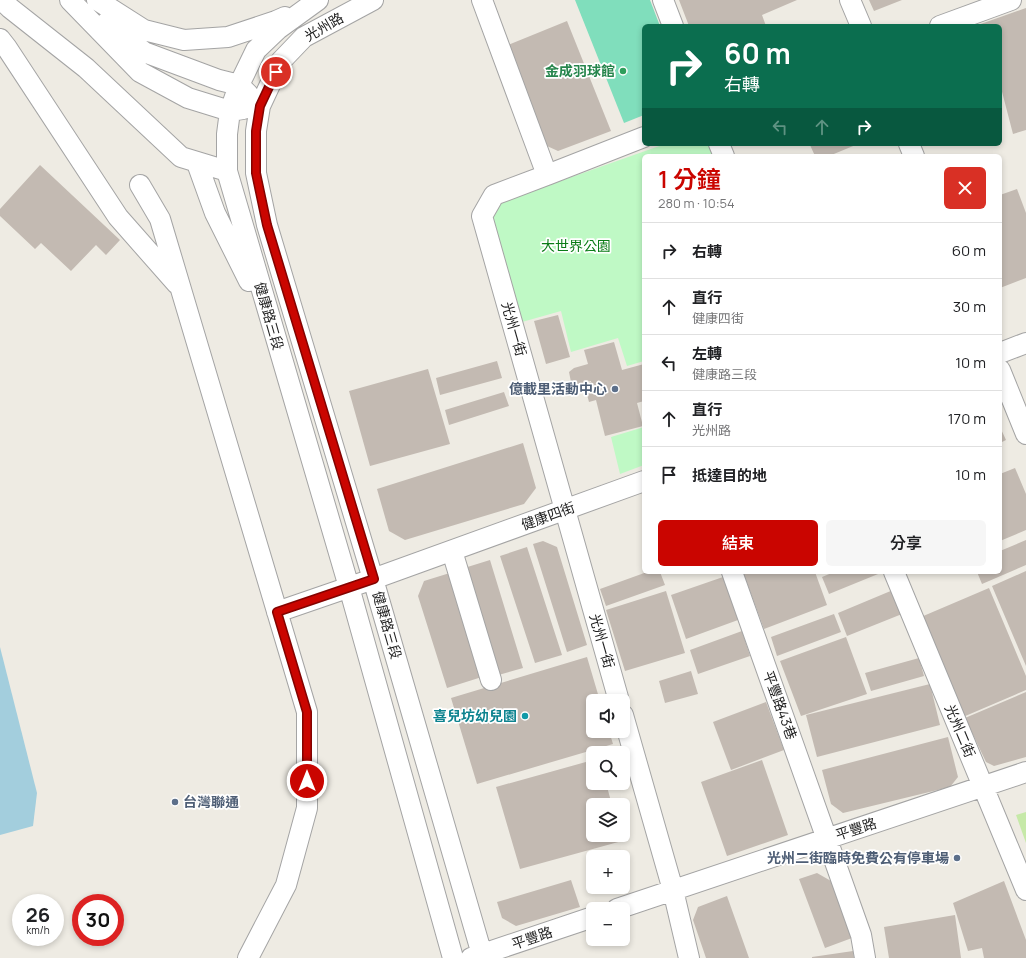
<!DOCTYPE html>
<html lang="zh-TW">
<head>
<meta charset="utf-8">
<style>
  :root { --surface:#fff; --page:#f6f6f6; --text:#202124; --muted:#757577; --line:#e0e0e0; --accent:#ca0500 }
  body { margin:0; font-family:Manrope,"Noto Sans TC",sans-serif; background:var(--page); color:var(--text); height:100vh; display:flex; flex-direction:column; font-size:15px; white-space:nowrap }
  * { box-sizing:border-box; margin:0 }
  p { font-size:13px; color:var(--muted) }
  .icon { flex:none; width:22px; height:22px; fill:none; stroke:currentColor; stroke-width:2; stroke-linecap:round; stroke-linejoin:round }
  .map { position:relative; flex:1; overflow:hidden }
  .side { position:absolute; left:642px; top:154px; width:360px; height:420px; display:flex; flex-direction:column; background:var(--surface); border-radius:6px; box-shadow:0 2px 6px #0003 }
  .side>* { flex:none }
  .banner { position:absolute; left:642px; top:24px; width:360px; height:122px; border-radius:6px; box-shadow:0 2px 6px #0003; background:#0b6e4f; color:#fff; overflow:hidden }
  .buttons { position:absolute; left:586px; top:694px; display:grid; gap:8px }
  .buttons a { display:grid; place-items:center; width:44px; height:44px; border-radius:6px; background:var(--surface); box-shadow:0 2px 6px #0003; font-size:20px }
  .speed { position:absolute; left:12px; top:894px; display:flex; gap:8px; font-size:20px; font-weight:700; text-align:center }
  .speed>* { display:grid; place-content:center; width:52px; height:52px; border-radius:50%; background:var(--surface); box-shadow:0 2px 6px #0003; line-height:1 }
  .speed small { font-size:10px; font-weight:400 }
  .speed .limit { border:6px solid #d22; background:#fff; color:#111 }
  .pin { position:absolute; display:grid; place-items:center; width:34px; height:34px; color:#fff; margin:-17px; border:2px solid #fff; border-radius:50%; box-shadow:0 1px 4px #0007 }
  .me { position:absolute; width:44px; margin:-22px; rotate:0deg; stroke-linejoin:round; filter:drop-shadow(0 0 3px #0008) }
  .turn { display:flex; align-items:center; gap:14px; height:84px; padding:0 16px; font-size:18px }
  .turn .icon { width:52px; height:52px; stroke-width:2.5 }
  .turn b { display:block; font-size:28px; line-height:34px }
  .lanes { display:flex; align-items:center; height:38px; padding:0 16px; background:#0003; justify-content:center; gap:20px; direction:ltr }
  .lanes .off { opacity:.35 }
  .round { display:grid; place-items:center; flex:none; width:42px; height:42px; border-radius:6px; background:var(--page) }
  .overview { display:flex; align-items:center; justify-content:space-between; height:68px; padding:0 16px }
  h1 { font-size:24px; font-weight:600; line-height:30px; color:var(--accent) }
  .button { display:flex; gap:8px; margin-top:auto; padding:8px 16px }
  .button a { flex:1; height:46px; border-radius:6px; background:var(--accent); color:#fff; font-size:16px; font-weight:600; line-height:46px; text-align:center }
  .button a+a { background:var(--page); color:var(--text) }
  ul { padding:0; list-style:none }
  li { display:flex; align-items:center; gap:12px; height:56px; padding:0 16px; border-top:1px solid var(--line) }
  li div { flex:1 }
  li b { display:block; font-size:15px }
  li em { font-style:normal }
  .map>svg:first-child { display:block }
  .grass { fill:#c6e9a8 }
  .park { fill:#bff9c5 }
  .pitch { fill:#80debc }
  .water { fill:#a3cedd }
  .building { fill:#c3bab2 }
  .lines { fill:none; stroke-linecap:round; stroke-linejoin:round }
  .minor-casing { stroke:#a4a4a4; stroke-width:22 }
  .minor { stroke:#fff; stroke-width:20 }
  .route-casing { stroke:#830300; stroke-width:10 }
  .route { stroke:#ca0500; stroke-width:7 }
  .leisure-dot { fill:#2e9e5b; stroke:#fff; stroke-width:1.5 }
  .service-dot { fill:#5c6f8a; stroke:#fff; stroke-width:1.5 }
  .culture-dot { fill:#0f9aa8; stroke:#fff; stroke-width:1.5 }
  .labels { text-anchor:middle; stroke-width:3.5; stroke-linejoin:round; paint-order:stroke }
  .street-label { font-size:14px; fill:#1d1d1d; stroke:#fff }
  .leisure-label { font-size:14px; font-weight:bold; fill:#27864d; stroke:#fff; text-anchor:end }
  .park-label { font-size:14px; fill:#0b7c17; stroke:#fff }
  .service-label { font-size:14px; font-weight:bold; fill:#4e5e75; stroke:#fff; text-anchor:end }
  .culture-label { font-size:14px; font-weight:bold; fill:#0d838f; stroke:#fff; text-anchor:end }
</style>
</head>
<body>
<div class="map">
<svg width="1026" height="958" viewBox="0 0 1026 958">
  <rect width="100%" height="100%" fill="#eeebe3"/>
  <!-- grass -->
  <path class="grass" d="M 1026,812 L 1026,843 L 1016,815 Z"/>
  <!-- park -->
  <path class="park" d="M 665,144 L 709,144 L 714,156 L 644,156 L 644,361 L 627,366 L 618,338 L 571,352 L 561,311 L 522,322 L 491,217 L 498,203 Z
    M 644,427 L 644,465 L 620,474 L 611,437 Z"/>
  <!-- pitch -->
  <path class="pitch" d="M 575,0 L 650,0 L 660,26 L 644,26 L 644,115 L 624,123 Z"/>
  <!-- water -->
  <path class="water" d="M 0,647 L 37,793 L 33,826 L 0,835 Z"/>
  <!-- building -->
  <path class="building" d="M 679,0 L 797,0 L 762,15 L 766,26 L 689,26 Z
    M 869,0 L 902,0 L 874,11 Z
    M 1026,8 L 1026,130 L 1013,134 L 1000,84 L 1000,26 L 975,26 Z
    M 567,21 L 611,131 L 558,151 L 547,146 L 508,45 Z
    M 814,144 L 858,144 L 829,156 L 815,156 L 810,145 Z
    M 40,165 L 120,240 L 106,255 L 96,245 L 71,271 L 41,243 L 35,249 L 0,216 L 0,209 Z
    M 1017,189 L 1026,213 L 1026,278 L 1000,288 L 1000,195 Z
    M 558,315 L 570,357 L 546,364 L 534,321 Z
    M 614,342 L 622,370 L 644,364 L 644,401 L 637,403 L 643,426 L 605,436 L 596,400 L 589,402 L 584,384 L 591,382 L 591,381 L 576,385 L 571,382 L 569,372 L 574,368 L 588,364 L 584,350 Z
    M 497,361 L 502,378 L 440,395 L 436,378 Z
    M 428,369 L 450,444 L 370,466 L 349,391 Z
    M 504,392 L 509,406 L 449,425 L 445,410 Z
    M 1000,427 L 1006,440 L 1000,443 Z
    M 523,443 L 536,488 L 524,504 L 405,540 L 389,531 L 377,489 Z
    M 1015,468 L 1026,494 L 1026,530 L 1000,541 L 1000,474 Z
    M 1026,540 L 1026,565 L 982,584 L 977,572 L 1000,572 L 1000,551 Z
    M 543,541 L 557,547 L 587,645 L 567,652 L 533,544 Z
    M 527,547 L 562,655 L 535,663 L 500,556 Z
    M 490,560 L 523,668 L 495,676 L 461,569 Z
    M 1026,571 L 1026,666 L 992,586 Z
    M 453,572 L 485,676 L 447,688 L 418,596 L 424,581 Z
    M 647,572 L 660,572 L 665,585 L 606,606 L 600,589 Z
    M 743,572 L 815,572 L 827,605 L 764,629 Z
    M 834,572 L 883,572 L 829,594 L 822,577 Z
    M 723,577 L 738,620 L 686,639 L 671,595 Z
    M 989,588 L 1026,676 L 1026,690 L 963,717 L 921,617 Z
    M 893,590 L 902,614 L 847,636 L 838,613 Z
    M 666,591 L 685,653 L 625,671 L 606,610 Z
    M 834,614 L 841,632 L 777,656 L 771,637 Z
    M 742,631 L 750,656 L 698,674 L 690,650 Z
    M 846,637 L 867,694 L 801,716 L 780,661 Z
    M 587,657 L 600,701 L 593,701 L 593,731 L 609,731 L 613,744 L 477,784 L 451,698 Z
    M 919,658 L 924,676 L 871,691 L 865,673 Z
    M 691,671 L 698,694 L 665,703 L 659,681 Z
    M 930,684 L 940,725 L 817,757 L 806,715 Z
    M 1026,692 L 1026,757 L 994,766 L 986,762 L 965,718 Z
    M 766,702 L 784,750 L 731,770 L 713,722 Z
    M 948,737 L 958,777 L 950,787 L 843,813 L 831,804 L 822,770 Z
    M 593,760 L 593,783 L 606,783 L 612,805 L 593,805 L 593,835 L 620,835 L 622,841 L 520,869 L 496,787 Z
    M 762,760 L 788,835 L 727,856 L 701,782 Z
    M 817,873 L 831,881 L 852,938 L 825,948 L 799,879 Z
    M 571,880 L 580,907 L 516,926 L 502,918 L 497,902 Z
    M 1004,881 L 1026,940 L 1026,958 L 984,958 L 982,948 L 968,951 L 953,903 Z
    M 727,896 L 749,958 L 706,958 L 693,920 L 698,907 Z
    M 955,915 L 961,958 L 889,958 L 884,927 Z
    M 853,951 L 854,958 L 812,958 L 812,957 Z"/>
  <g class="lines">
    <!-- minor casing -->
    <g class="minor-casing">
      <path id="minor" d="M 2,0 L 10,8 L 86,68 L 181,157 L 227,171
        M 70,0 L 140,72 L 188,98 L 230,111 L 243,109
        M 97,0 L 144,30 L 184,40 L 228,37 L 276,21 L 285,17
        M 318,0 L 278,29 L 256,50 L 239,85 L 230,111 L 227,134 L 227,171 L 349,587 L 453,958
        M 373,0 L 304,37 L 281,61 L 260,106 L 256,131 L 256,173 L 267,225 L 373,579 L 483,958
        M 482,0 L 547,175 L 494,195 L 482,216 L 619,701
        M 663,0 L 673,26
        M 850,0 L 861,26
        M 107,22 L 144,52 L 219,80 L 239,85 L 249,95
        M 940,26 L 1011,0
        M 0,39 L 7,48 L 118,217 L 177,284
        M 719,144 L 724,156
        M 909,144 L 914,156
        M 197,163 L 215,213 L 249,281
        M 547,175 L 644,137
        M 140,185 L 160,219 L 307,712 L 307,808 L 286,885 L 248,958
        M 1000,353 L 1026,343
        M 1000,370 L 1026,434
        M 452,551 L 491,680
        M 732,572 L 861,935 L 865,958
        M 894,572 L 1026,890
        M 277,612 L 373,579 L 644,481
        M 623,715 L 673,890 L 689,958
        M 617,909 L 1026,772
        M 471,958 L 593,917"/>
    </g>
    <!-- minor -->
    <use href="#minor" class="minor"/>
  </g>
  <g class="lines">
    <!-- route casing -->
    <g class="route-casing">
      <path id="route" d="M 276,72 L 260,106 L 256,131 L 256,173 L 267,225 L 374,579 L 277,612 L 307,712 L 307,781"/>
    </g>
    <!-- route -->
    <use href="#route" class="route"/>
  </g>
  <!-- markers -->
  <circle class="leisure-dot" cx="623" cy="71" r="4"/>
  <g class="service-dot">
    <circle cx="615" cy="389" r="4"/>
    <circle cx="175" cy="802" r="4"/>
    <circle cx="957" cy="858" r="4"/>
  </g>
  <circle class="culture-dot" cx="525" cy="716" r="4"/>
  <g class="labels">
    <!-- street labels -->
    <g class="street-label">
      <text transform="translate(324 27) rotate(-30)" y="5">光州路</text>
      <text transform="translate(269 316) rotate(74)" y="5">健康路三段</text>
      <text transform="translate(514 329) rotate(74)" y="5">光州一街</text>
      <text transform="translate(548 516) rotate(-20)" y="5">健康四街</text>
      <text transform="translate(387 625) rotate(74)" y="5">健康路三段</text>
      <text transform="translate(602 641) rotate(74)" y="5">光州一街</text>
      <text transform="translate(780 705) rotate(70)" y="5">平豐路43巷</text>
      <text transform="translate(960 731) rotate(67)" y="5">光州二街</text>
      <text transform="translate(856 829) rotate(-18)" y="5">平豐路</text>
      <text transform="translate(532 938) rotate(-19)" y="5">平豐路</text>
    </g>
    <!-- leisure labels -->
    <g class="leisure-label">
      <text x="615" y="76">金成羽球館</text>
    </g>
    <!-- park labels -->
    <g class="park-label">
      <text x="576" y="251">大世界公園</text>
    </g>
    <!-- service labels -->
    <g class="service-label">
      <text x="607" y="394">億載里活動中心</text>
      <text x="183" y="807" text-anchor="start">台灣聯通</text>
      <text x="949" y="863">光州二街臨時免費公有停車場</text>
    </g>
    <!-- culture labels -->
    <g class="culture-label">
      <text x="517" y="721">喜兒坊幼兒園</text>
    </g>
  </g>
</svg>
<div class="buttons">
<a><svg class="icon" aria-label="sound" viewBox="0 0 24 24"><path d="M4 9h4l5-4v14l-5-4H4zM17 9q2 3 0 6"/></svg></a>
<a><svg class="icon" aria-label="search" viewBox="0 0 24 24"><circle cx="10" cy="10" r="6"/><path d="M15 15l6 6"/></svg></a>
<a><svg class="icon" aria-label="layers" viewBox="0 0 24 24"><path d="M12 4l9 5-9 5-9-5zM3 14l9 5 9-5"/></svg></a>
<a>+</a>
<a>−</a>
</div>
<div class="speed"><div>26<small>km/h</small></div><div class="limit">30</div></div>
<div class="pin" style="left:276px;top:72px;background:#d93025"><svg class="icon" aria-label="arrive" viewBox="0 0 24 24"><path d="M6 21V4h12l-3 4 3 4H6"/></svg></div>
<svg class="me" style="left:307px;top:781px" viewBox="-20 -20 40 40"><circle r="17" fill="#ca0500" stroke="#fff" stroke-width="3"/><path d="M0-11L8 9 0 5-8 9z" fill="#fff"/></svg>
<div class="banner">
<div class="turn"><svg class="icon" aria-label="right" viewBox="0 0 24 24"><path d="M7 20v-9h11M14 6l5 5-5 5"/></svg><div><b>60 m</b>右轉</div></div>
<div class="lanes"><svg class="icon off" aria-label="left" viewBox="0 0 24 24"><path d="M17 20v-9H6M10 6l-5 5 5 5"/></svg><svg class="icon off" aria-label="ahead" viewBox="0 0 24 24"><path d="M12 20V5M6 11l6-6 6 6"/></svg><svg class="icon" aria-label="right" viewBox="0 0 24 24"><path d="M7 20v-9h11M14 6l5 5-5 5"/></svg></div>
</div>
<section class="side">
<div class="overview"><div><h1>1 分鐘</h1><p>280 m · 10:54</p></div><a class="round" style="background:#d93025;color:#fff"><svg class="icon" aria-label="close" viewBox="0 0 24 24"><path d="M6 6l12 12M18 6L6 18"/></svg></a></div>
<ul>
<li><svg class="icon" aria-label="right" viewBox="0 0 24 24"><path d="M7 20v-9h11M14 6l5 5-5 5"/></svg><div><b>右轉</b></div><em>60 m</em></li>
<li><svg class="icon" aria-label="ahead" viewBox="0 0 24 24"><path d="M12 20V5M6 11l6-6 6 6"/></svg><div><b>直行</b><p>健康四街</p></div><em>30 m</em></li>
<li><svg class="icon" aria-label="left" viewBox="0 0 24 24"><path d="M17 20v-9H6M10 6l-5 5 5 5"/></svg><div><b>左轉</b><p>健康路三段</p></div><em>10 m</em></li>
<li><svg class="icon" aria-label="ahead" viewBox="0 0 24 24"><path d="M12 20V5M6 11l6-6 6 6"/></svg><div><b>直行</b><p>光州路</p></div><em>170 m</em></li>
<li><svg class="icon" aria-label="arrive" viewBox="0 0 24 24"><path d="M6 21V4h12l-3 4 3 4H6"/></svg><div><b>抵達目的地</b></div><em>10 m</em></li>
</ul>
<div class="button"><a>結束</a><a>分享</a></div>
</section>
</div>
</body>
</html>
